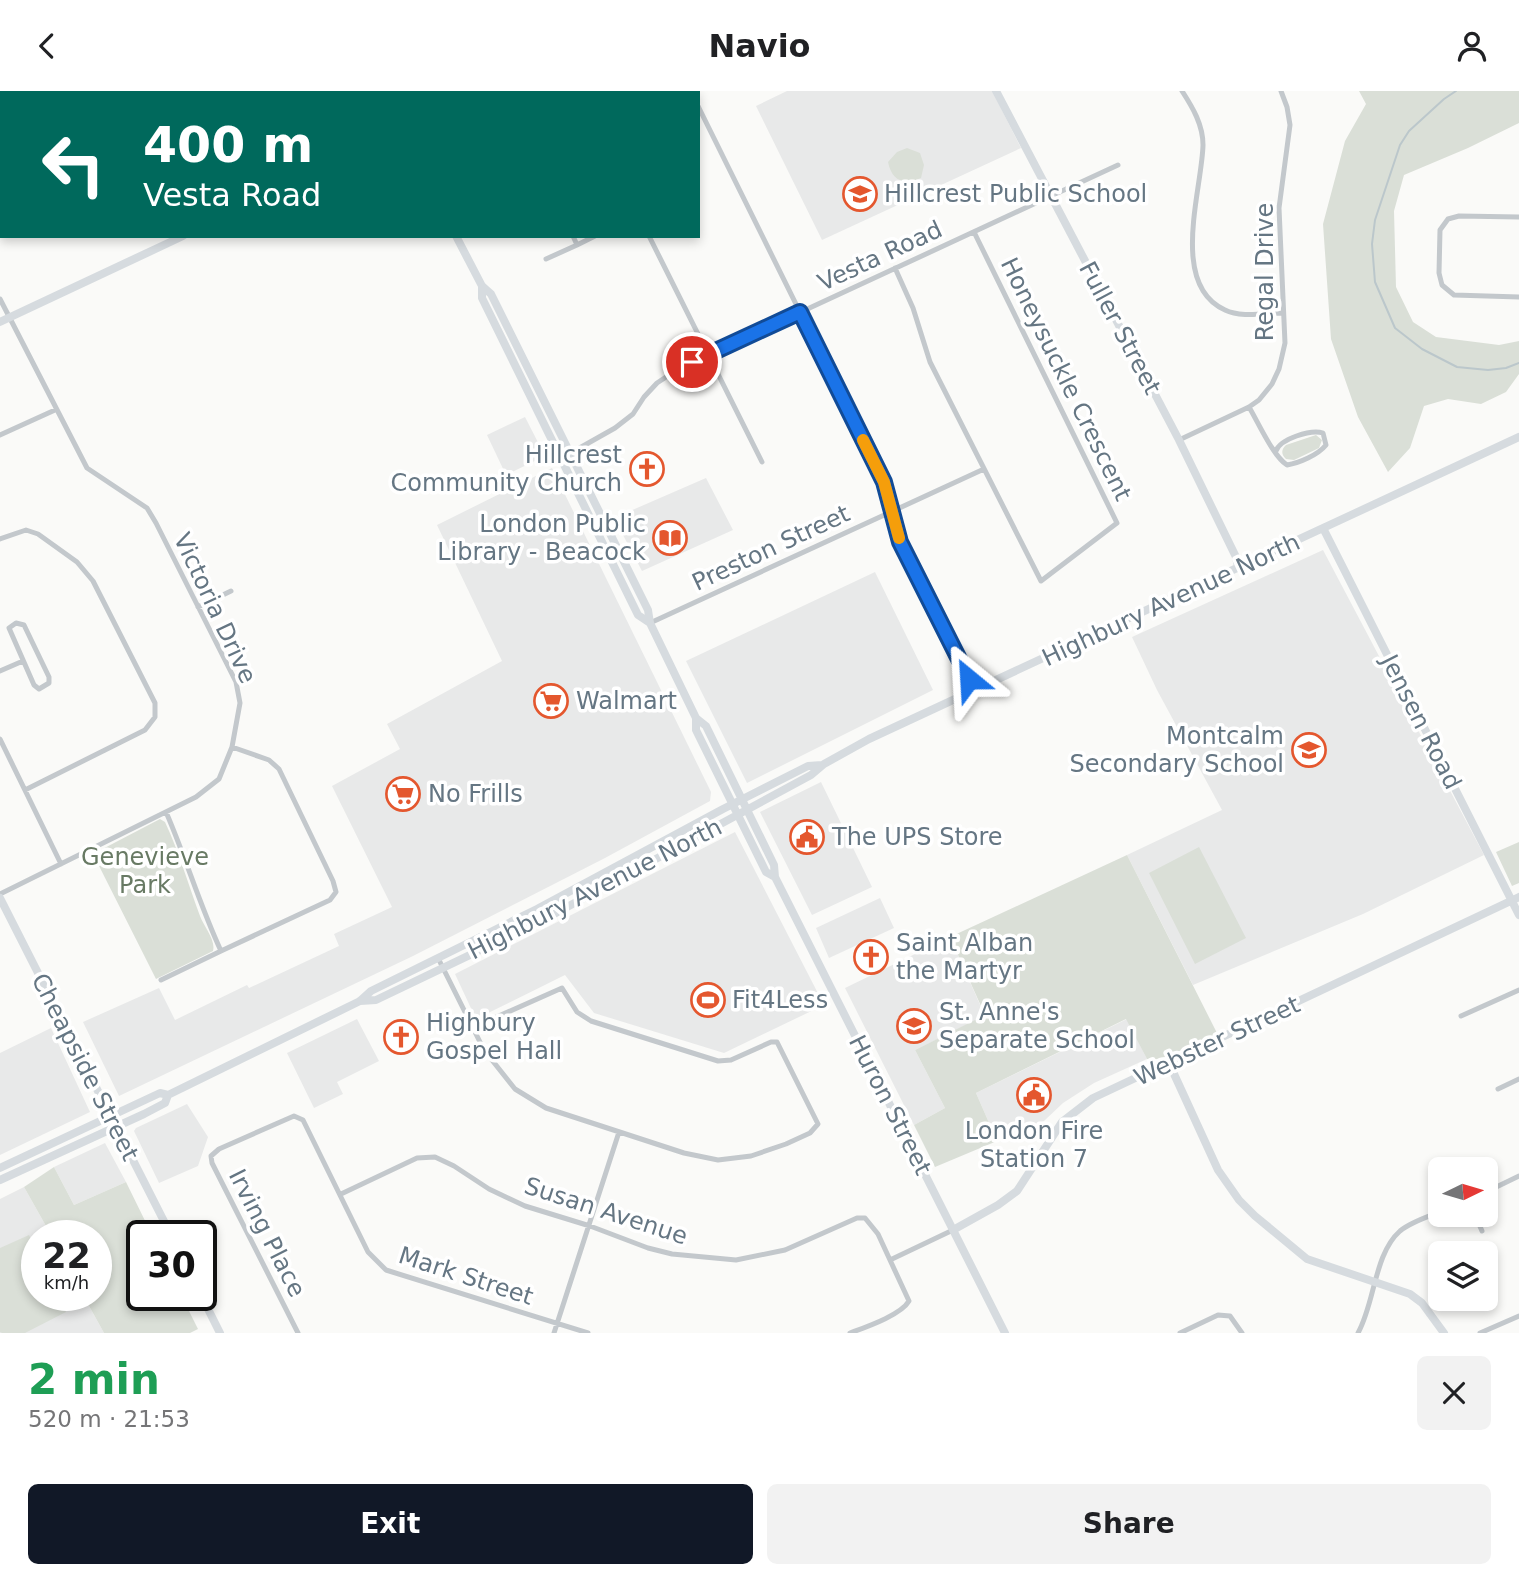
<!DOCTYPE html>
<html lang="en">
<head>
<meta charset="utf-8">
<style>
  :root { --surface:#fff; --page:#f2f2f2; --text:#202124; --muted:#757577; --accent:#111827 }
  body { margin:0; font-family:"DejaVu Sans",sans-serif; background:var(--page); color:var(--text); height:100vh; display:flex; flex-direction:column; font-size:26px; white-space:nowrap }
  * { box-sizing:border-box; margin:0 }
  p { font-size:23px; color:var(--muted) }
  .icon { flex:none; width:38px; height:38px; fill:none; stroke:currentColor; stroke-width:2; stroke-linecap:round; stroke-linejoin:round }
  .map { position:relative; height:1242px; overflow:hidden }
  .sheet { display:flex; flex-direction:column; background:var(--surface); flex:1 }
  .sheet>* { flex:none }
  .top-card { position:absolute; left:0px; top:0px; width:700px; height:147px; box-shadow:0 4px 10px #0003; background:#00695c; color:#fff; overflow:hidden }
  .needle { width:46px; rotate:85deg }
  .controls { position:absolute; left:1428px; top:1066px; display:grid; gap:14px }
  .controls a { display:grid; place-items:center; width:70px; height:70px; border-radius:10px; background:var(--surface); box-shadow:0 4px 10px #0003; font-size:35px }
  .speed { position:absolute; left:21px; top:1129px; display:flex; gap:14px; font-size:35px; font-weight:700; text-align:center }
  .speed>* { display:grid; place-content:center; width:91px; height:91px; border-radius:50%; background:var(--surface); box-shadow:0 4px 10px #0003; line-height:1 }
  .speed small { font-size:18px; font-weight:400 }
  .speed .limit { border:4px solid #111; border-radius:10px; background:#fff; color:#111 }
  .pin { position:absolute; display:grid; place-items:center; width:60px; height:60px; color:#fff; margin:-30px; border:4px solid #fff; border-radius:50%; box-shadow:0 2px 7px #0007 }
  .me { position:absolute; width:77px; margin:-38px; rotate:333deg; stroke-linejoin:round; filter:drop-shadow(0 0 5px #0008) }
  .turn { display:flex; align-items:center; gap:24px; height:147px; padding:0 28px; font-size:32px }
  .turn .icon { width:91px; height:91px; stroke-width:2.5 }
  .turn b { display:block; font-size:49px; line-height:60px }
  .round { display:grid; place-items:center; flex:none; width:74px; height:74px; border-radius:10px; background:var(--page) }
  .headline { display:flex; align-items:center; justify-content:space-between; height:119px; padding:0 28px }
  h1 { font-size:42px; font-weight:700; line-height:52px; color:#1e9e55 }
  .primary-button { display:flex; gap:14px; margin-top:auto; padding:14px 28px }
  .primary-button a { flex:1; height:80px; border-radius:10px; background:var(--accent); color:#fff; font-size:28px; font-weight:700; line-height:80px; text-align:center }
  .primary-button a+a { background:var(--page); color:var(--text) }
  header { display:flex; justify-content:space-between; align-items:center; height:91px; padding:0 28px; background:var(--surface); font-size:32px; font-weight:700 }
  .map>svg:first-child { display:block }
  .built { fill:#e8e9e9 }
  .green { fill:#dadfd7 }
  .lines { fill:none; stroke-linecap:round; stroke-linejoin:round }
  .stream { stroke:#bbc7cb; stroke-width:2 }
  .street { stroke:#c3c8cc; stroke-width:5 }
  .secondary { stroke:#d6dbdf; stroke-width:8 }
  .route-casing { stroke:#114b97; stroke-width:18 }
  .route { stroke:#1a73e8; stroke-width:12 }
  .slow { stroke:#f59e0b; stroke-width:12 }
  .labels { text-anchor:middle; stroke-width:7; stroke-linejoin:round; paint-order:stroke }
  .poi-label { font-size:24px; fill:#657683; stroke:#fff; text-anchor:start }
  .street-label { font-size:24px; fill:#657683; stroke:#fff }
  .park-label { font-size:24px; fill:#687a64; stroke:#fff }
</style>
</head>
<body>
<header><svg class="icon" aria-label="back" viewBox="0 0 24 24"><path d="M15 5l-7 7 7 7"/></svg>Navio<svg class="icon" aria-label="person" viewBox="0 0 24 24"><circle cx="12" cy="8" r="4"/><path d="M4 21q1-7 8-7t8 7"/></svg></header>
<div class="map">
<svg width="1519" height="1242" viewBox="0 0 1519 1242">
  <rect width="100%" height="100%" fill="#fafaf8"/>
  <!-- built -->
  <path class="built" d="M 0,0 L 127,0 L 2,2 L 0,59 Z
    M 787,0 L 992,0 L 1021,57 L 822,149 L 756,15 Z
    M 525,326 L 545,365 L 506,384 L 487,344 Z
    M 552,377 L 711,701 L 710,710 L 605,767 L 413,865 L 119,1005 L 83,931 L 159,897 L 175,929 L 247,894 L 249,897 L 339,855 L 334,843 L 392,816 L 332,695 L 400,658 L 387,633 L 502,570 L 437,434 Z
    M 706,387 L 733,439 L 642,480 L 614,427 Z
    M 1323,459 L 1484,764 L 1363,823 L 1193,894 L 1127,764 L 1222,719 L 1157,599 L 1132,546 Z
    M 875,481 L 933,599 L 747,692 L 686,570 Z
    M 821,691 L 872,796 L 812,824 L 760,721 Z
    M 735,741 L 824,914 L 724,962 L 594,922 L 565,884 L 476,928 L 455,883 Z
    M 880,807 L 894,837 L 829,867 L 816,837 Z
    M 950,846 L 985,925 L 915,959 L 945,1017 L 914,1034 L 845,897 Z
    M 357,928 L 379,970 L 337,991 L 343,1003 L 314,1017 L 287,962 Z
    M 1127,928 L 1147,968 L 1094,992 L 1063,1012 L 1044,1030 L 997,1050 L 976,1002 Z
    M 51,937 L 90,1021 L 0,1064 L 0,962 Z
    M 187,1013 L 208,1046 L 198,1075 L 159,1092 L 134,1040 L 136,1037 Z
    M 105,1052 L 126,1091 L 74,1114 L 54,1076 Z
    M 24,1096 L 51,1144 L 37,1144 L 37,1204 L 83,1204 L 104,1242 L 0,1242 L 0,1108 Z"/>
  <!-- green -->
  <path class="green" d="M 1359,0 L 1519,0 L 1519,32 L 1468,57 L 1404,84 L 1394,120 L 1396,196 L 1413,231 L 1436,246 L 1499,254 L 1519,250 L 1519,283 L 1506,301 L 1481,313 L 1448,308 L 1424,315 L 1410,357 L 1388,381 L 1358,326 L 1331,248 L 1323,133 L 1345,50 L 1366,13 Z
    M 907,57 L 920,62 L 924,74 L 921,87 C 903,94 892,90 888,71 L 897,61 Z
    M 1316,344 L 1322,349 L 1319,357 L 1294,369 L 1286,368 C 1281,363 1281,359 1286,354 Z
    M 160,728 L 165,731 C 179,761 188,793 200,825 C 204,836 216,849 213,860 L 156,888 L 93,763 Z
    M 1519,751 L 1519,792 L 1512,795 L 1496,761 Z
    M 1199,756 L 1246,847 L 1195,873 L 1149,782 Z
    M 1127,764 L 1218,944 L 1160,968 L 1147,968 L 1126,928 L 976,1002 L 997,1050 L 935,1076 L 914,1034 L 945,1017 L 915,959 L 985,924 L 950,846 Z
    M 54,1076 L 74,1114 L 126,1091 L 152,1144 L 142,1144 L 142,1204 L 181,1204 L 198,1238 L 190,1242 L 104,1242 L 83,1204 L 96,1204 L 96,1144 L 51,1144 L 24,1096 Z
    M 29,1144 L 37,1161 L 37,1204 L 58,1204 L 66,1221 L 25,1242 L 2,1242 L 0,1241 L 0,1157 Z"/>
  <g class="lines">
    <!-- stream -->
    <path class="stream" d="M 1456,0 L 1444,8 L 1409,40 L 1400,54 L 1375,129 L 1372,153 L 1375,191 L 1395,237 L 1422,258 L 1457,276 L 1488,279 L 1506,277 L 1519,272"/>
    <!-- street -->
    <path class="street" d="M 584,0 L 585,2
      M 691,0 L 692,2
      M 1182,0 C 1193,17 1203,34 1203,54 C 1202,99 1169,194 1225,219 C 1241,227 1265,222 1283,222
      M 247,2 L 248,0
      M 654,2 L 658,0
      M 698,15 L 884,391 L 900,451 L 974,600
      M 0,119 L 2,118
      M 1519,126 L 1459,125 L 1448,128 L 1440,139 L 1439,182 L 1442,194 L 1454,204 L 1519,206
      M 573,145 L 577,154 L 595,145
      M 649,145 L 762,371
      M 546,168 L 577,154
      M 895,177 L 913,217 L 930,271 L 1041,490 L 1117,432 L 974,141
      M 0,208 L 87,377 L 147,417 L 156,432 L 236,591 L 240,612 L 232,656 L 219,688 L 196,706 L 0,803
      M 1249,316 C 1258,331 1273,365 1287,374 C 1299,372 1318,364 1326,354 L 1323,342 C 1311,338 1280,348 1276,360
      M 0,344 L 55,319
      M 1179,349 L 1249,316 L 1259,309 L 1272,293 L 1279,278 L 1285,252 L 1279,117 L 1290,34 L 1287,16 L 1281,0
      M 560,368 L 615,337 L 633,323 L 644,306 L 657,292 L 678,278 L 1118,74
      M 0,448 L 26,439 L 38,443 L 77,471 L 93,490 L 155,612 L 155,626 L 145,639 L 25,699
      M 198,516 L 231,500
      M 16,532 L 24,534 L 49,586 L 49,592 L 39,598 L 34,594 L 9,537 Z
      M 650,532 L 984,378
      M 0,580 L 23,570
      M 0,648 L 61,773
      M 166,721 C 186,767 200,815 221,860 L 330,809 L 336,801 L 333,790 L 279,678 L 269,669 L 232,656
      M 438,867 L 484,959 L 515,998 L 546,1017 L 684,1062 L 718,1069 L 751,1065 L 786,1053 L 810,1042 L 818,1033 L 777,951 L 771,951 L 731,969 L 718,970 L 591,930 L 577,921 L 562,897 L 474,936
      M 161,889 L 221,860
      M 1461,925 L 1519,899
      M 1498,998 L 1519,988
      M 1486,1101 L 1519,1085
      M 341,1103 L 417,1067 L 435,1066 L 454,1075 L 489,1098 L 525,1115 L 590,1135 L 648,1157 L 672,1163 L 736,1169 L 785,1159 L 857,1127 L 865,1127 L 878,1143 L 890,1169
      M 1475,1124 L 1482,1140
      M 298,1242 L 212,1072 L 211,1065 L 219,1058 L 294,1025 L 303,1029 L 368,1161 L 386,1179 L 588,1242
      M 554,1242 L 619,1041
      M 850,1242 C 866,1236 901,1224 909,1210 L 890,1169 L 953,1139
      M 1180,1242 L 1218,1224 L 1230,1225 L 1242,1242
      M 1358,1242 C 1375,1212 1374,1163 1400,1140 C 1411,1131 1427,1126 1440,1121
      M 1480,1242 L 1519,1225"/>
    <!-- secondary -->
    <path class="secondary" d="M 996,0 L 1179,349 L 1236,466 L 1238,476
      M 387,2 L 391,0
      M 456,145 L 482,195 L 491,203 L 648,519 L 650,532 L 696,627 L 706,635 L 774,774 L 775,786 L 1005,1242
      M 482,195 L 482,207 L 638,524 L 650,532
      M 0,231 L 183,145
      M 1323,437 L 1519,824
      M 696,627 L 696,639 L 766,781 L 775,786
      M 0,807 L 171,1144
      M 360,910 L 376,909 L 543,829 L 811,684 L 824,673 L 869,648 L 1519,346
      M 1169,972 L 1218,1079 L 1239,1109 L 1255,1125 L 1307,1168 L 1410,1203 L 1422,1212 L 1444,1242
      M 0,1077 L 160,1002 L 168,1004
      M 0,1089 L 144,1023 L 165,1012 L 168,1004 L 360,910 L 371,900 L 537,818 L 723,718 L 808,675 L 822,674
      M 953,1139 L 998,1114 L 1017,1100 L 1062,1031 L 1093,1007 L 1519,806
      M 201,1204 L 220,1242"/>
  </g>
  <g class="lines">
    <!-- route casing -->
    <g class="route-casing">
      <path id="route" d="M 692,271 L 800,221 L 884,391 L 900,451 L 969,588"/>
    </g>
    <!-- route -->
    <use href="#route" class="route"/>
    <!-- slow -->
    <path class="slow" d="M 863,349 L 884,391 L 899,447"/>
  </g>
  <!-- icons -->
  <defs>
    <g id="school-ring" transform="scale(1.75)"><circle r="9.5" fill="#fff" stroke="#e4572e" stroke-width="1.5"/><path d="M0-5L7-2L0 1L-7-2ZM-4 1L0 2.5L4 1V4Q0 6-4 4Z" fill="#e4572e"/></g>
    <g id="church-ring" transform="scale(1.75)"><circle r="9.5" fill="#fff" stroke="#e4572e" stroke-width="1.5"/><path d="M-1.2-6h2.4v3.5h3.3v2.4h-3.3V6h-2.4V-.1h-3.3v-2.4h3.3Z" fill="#e4572e"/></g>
    <g id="library-ring" transform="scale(1.75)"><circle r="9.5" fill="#fff" stroke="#e4572e" stroke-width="1.5"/><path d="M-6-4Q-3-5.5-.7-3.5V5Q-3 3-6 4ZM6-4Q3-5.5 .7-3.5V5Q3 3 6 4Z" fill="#e4572e"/></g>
    <g id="supermarket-ring" transform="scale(1.75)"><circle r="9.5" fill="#fff" stroke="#e4572e" stroke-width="1.5"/><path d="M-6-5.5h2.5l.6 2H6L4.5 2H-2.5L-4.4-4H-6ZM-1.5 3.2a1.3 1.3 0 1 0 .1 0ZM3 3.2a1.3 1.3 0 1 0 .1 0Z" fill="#e4572e"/></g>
    <g id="civic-ring" transform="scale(1.75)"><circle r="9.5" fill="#fff" stroke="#e4572e" stroke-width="1.5"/><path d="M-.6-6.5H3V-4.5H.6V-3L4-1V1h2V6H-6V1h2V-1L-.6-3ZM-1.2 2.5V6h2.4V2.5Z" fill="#e4572e"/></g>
    <g id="stadium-ring" transform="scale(1.75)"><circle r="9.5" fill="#fff" stroke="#e4572e" stroke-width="1.5"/><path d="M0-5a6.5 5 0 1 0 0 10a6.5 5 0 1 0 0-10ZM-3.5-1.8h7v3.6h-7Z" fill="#e4572e"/></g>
  </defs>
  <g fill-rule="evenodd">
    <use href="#school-ring" x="860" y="103"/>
    <use href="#church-ring" x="647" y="378"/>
    <use href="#library-ring" x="670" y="447"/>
    <use href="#supermarket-ring" x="551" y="610"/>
    <use href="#school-ring" x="1309" y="659"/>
    <use href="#supermarket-ring" x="403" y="703"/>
    <use href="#civic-ring" x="807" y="746"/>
    <use href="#church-ring" x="871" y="866"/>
    <use href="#stadium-ring" x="708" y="909"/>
    <use href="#school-ring" x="914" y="935"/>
    <use href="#church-ring" x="401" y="946"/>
    <use href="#civic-ring" x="1034" y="1004"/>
  </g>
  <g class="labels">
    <!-- poi labels -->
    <g class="poi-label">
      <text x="884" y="111">Hillcrest Public School</text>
      <text x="622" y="372" text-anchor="end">Hillcrest<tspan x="622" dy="28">Community Church</tspan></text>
      <text x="646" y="441" text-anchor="end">London Public<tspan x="646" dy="28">Library - Beacock</tspan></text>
      <text x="576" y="618">Walmart</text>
      <text x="1284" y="653" text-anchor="end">Montcalm<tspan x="1284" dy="28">Secondary School</tspan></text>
      <text x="428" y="711">No Frills</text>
      <text x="832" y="754">The UPS Store</text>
      <text x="896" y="860">Saint Alban<tspan x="896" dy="28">the Martyr</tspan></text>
      <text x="732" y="917">Fit4Less</text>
      <text x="939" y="929">St. Anne's<tspan x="939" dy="28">Separate School</tspan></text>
      <text x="426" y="940">Highbury<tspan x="426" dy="28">Gospel Hall</tspan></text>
      <text x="1034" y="1048" text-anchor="middle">London Fire<tspan x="1034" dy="28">Station 7</tspan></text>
    </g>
    <!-- street labels -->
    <g class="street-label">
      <text transform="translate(880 165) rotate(-25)" y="8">Vesta Road</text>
      <text transform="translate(1265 181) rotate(-90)" y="8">Regal Drive</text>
      <text transform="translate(1120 237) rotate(62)" y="8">Fuller Street</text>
      <text transform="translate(1066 288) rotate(64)" y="8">Honeysuckle Crescent</text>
      <text transform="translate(771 457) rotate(-25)" y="8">Preston Street</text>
      <text transform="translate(1171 509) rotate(-25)" y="8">Highbury Avenue North</text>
      <text transform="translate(215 517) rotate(65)" y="8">Victoria Drive</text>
      <text transform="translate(1421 631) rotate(63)" y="8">Jensen Road</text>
      <text transform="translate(595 798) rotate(-27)" y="8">Highbury Avenue North</text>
      <text transform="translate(1217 950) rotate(-25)" y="8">Webster Street</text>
      <text transform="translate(85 976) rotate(63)" y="8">Cheapside Street</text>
      <text transform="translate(890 1014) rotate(63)" y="8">Huron Street</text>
      <text transform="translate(606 1120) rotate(18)" y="8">Susan Avenue</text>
      <text transform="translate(267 1142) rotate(63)" y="8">Irving Place</text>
      <text transform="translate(466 1185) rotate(18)" y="8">Mark Street</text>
    </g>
    <!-- park labels -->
    <g class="park-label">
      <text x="145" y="774">Genevieve<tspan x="145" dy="28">Park</tspan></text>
    </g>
  </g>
</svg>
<div class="controls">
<a><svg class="needle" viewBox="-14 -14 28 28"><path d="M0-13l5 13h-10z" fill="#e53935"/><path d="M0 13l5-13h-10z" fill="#757577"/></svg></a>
<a><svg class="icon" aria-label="layers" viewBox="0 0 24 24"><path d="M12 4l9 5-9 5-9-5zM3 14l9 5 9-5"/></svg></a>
</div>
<div class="speed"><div>22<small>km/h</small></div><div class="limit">30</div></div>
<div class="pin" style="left:692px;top:271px;background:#d93025"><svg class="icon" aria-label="arrive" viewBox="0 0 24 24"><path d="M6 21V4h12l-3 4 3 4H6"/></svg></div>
<svg class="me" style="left:969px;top:588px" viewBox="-20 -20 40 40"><path d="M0-17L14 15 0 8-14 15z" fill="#1a73e8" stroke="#fff" stroke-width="4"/></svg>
<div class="top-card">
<div class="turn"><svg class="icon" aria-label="left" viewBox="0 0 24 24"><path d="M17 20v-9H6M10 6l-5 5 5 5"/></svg><div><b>400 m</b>Vesta Road</div></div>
</div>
</div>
<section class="sheet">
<div class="headline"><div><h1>2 min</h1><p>520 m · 21:53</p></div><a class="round"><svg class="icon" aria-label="close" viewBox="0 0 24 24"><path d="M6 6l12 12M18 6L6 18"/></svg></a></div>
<div class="primary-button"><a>Exit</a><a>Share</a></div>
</section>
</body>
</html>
